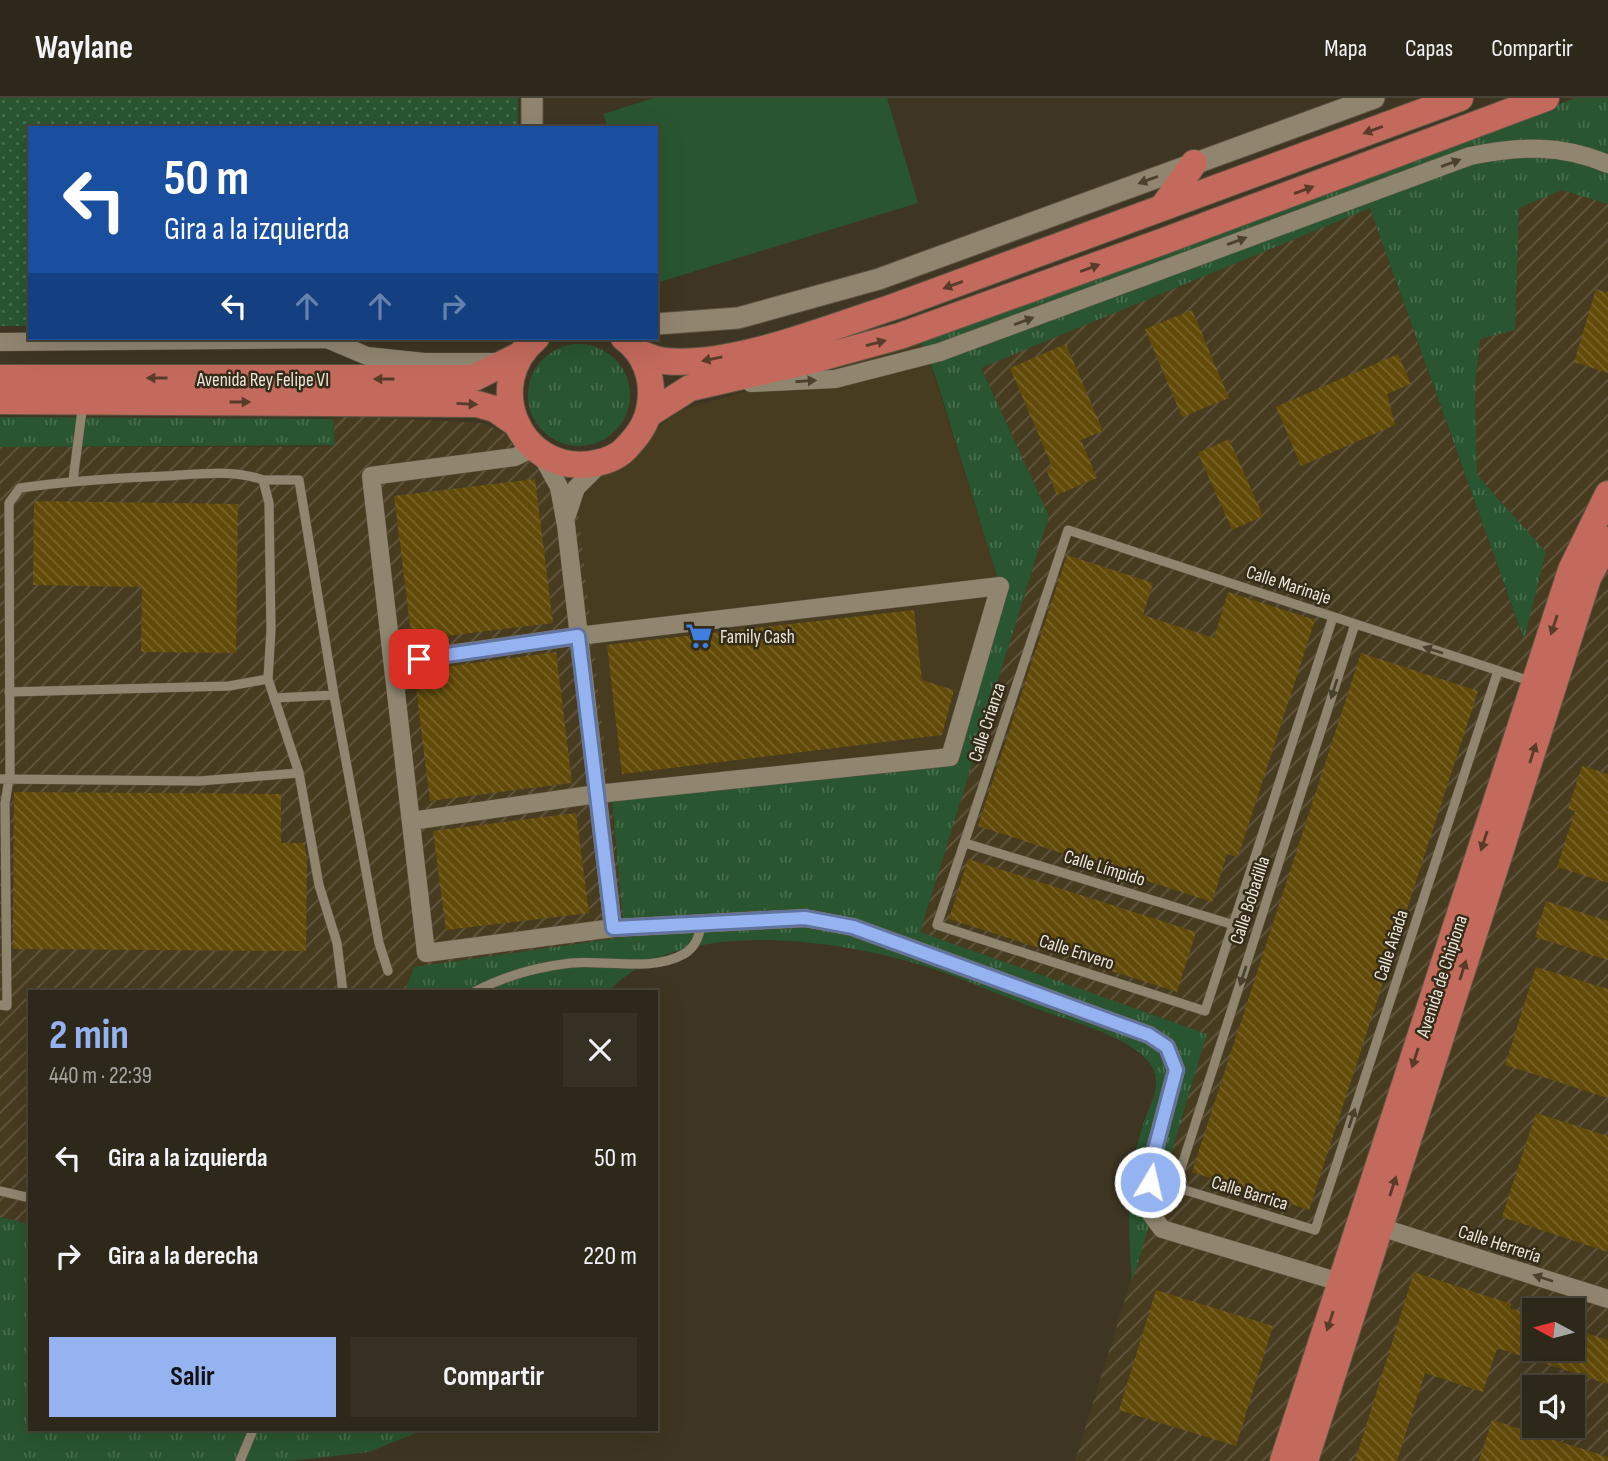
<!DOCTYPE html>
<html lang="es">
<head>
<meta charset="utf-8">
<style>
  :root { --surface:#2e281a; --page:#363023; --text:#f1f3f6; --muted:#a7a6a2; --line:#494439; --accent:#95b2f1 }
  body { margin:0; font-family:"Sofia Sans Condensed",sans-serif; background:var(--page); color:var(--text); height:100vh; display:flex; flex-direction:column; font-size:26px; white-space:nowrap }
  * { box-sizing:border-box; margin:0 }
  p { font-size:23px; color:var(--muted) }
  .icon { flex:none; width:38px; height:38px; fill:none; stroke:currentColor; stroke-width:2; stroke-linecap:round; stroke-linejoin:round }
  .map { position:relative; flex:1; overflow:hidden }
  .drawer { position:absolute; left:28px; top:892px; width:630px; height:441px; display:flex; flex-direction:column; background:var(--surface); border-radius:0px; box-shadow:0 7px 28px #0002,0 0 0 2px var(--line) }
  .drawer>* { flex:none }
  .banner { position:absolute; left:28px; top:28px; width:630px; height:214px; border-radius:0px; box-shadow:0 7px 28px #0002,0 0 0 2px var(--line); background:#1a4fa0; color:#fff; overflow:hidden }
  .needle { width:46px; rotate:277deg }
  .buttons { position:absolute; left:1522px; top:1200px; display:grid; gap:14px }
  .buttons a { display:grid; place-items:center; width:63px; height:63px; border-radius:0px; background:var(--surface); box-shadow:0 7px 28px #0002,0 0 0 2px var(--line); font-size:35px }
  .pin { position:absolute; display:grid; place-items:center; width:60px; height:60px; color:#fff; margin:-30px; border-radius:14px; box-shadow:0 4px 10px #0006 }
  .me { position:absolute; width:77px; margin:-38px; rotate:9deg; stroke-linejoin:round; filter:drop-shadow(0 0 5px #0008) }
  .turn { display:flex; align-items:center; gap:24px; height:147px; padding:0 21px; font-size:32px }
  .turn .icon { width:91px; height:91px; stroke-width:2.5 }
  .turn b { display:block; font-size:49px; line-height:60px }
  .lanes { display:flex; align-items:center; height:66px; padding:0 21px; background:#0003; justify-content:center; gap:35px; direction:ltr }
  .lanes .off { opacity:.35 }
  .round { display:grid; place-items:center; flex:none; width:74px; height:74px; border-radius:0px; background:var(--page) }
  .head { display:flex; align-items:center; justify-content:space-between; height:119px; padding:0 21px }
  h1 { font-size:42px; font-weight:700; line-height:52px; color:var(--accent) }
  .button { display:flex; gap:14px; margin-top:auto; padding:14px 21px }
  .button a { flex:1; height:80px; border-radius:0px; background:var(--accent); color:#111; font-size:28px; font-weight:700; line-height:80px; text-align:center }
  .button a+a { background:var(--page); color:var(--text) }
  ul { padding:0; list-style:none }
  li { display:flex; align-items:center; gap:21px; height:98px; padding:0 21px }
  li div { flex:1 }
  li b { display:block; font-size:26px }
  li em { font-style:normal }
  header { display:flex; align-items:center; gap:42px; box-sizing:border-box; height:98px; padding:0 35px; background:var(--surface); border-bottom:2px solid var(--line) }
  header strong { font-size:33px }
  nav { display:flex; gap:38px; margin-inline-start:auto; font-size:24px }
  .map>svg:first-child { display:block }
  .built { fill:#473b20 }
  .industrial { fill:url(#industrial-furrows); fill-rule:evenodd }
  .grass { fill:url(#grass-tufts) }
  .park { fill:url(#park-dots) }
  .garden { fill:#295630 }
  .building { fill:url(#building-back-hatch) }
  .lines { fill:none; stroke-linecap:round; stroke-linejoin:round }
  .service-casing { stroke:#5d5544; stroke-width:10 }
  .minor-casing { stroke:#5d5544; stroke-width:19 }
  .tertiary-casing { stroke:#5d5544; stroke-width:23 }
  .primary-casing { stroke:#5d5544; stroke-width:28 }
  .service { stroke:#908670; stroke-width:9 }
  .minor { stroke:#908670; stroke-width:18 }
  .tertiary { stroke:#908670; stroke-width:21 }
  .primary { stroke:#c36a5c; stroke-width:26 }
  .oneway { fill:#583b29 }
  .oneway2 { fill:#4b422e }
  .route-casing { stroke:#61749d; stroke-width:18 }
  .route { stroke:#95b2f1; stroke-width:12 }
  .labels { text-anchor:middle; stroke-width:5; stroke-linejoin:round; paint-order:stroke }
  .street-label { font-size:19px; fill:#ece6da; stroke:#342b18 }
  .poi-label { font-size:19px; fill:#ece6da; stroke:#342b18; text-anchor:start }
</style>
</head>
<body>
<header>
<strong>Waylane</strong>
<nav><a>Mapa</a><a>Capas</a><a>Compartir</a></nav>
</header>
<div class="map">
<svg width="1608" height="1363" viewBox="0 0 1608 1363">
  <defs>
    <pattern id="industrial-furrows" width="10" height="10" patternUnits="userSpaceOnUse" patternTransform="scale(1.75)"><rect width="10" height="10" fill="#473b20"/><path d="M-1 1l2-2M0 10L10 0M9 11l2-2" fill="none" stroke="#625740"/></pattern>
    <pattern id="grass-tufts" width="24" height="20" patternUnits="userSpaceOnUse" patternTransform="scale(1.75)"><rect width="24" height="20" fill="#295630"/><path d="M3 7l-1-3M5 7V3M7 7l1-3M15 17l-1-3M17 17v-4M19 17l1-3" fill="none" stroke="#486e4d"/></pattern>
    <pattern id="park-dots" width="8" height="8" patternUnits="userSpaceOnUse" patternTransform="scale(1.75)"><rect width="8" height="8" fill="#295630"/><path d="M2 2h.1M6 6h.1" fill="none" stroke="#486e4d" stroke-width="1.8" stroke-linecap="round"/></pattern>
    <pattern id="building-back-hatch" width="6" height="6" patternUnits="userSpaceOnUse" patternTransform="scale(1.75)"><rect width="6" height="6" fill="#624b08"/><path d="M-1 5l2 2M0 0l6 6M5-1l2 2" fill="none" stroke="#79652b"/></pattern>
  </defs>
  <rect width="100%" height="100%" fill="#3e3622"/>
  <!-- built -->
  <path class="built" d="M 921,244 L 935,280 L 1000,488 L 950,659 L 597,696 L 578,413 L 591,384 L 680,312 Z"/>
  <!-- industrial -->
  <path class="industrial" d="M 1562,92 L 1608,106 L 1608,1363 L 1075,1363 L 1207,936 L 920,834 L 1049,418 L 981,270 L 1370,110 L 1523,539 L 1546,454 L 1477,377 L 1475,289 L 1480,240 L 1515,231 L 1519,110 ZM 1535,1213 L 1573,1213 L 1573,1251 L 1535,1251 ZM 1535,1290 L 1573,1290 L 1573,1328 L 1535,1328 Z
    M 345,318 L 484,325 L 504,335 L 567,377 L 578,413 L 626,839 L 414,869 L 405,894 L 30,894 L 30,1126 L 0,1119 L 0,349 L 317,349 L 335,347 L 333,321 Z"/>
  <!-- grass -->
  <path class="grass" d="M 1575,0 L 1608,0 L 1608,106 L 1562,92 L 1519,110 L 1515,232 L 1480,241 L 1475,289 L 1477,377 L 1546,454 L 1524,541 L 1370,110 L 981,270 L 1049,418 L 920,834 L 1207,936 L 1132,1184 C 1128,1132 1126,1078 1143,1027 C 1149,1007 1164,988 1151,967 C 1135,940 1070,923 1040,912 C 994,895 947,873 900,861 C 814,839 675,822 608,894 L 405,894 L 414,869 L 625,839 L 611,695 L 950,658 L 1000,488 L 936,280 L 921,244 Z
    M528 297a51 51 0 1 1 102 0a51 51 0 1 1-102 0Z
    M 0,319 L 333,321 L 335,347 L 0,349 Z
    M 0,1119 L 30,1126 L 30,1332 L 423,1332 L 369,1354 L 289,1363 L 0,1363 Z"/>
  <!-- park -->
  <path class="park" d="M 0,0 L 518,0 L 518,30 L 30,30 L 30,228 L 0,228 Z"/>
  <!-- garden -->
  <path class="garden" d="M 654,0 L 887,0 L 918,105 L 656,185 L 656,30 L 608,30 L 603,16 Z"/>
  <!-- building -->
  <path class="building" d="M 1596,191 L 1608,195 L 1608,275 L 1574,264 Z
    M 1192,212 L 1229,300 L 1182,319 L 1145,231 Z
    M 1066,246 L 1103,333 L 1081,342 L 1097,380 L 1057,397 L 1046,371 L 1052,368 L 1010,270 Z
    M 1398,256 L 1411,286 L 1387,296 L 1395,327 L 1301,368 L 1276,309 Z
    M 1229,341 L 1263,418 L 1232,432 L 1198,355 Z
    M 535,381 L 553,525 L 412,542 L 394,398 Z
    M 34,403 L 238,406 L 236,555 L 141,554 L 142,489 L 33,487 Z
    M 1067,457 L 1153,485 L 1143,517 L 1214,540 L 1228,494 L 1315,522 L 1238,759 L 1227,756 L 1212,804 L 978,728 Z
    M 914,512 L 922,582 L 954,592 L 942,637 L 622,676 L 607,547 Z
    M 556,554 L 572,685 L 430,703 L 414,573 Z
    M 1361,555 L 1478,593 L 1309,1112 L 1192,1074 Z
    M 1582,668 L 1608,676 L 1608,785 L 1557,769 L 1575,713 L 1568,711 Z
    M 14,694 L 281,696 L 281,745 L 304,745 L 307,760 L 306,853 L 13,851 Z
    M 576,715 L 589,815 L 446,832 L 433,733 Z
    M 968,761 L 1196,834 L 1177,894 L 949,821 Z
    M 1546,803 L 1608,823 L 1608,862 L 1535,839 Z
    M 1536,869 L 1608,891 L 1608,1000 L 1505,967 Z
    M 1536,1015 L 1608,1038 L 1608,1154 L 1502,1119 Z
    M 1414,1174 L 1511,1206 L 1510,1210 L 1535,1218 L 1535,1251 L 1573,1251 L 1573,1231 L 1608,1242 L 1608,1286 L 1497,1250 L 1483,1294 L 1425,1275 L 1397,1363 L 1355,1363 Z
    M 1156,1192 L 1273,1228 L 1236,1348 L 1119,1312 Z
    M 1492,1322 L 1608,1359 L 1608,1363 L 1479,1363 Z"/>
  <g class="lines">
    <!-- service casing -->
    <g class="service-casing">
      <path id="service" d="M 73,382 L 83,305
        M 263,382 L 299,382 L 334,597 L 274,600
        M 1333,519 L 1205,913 L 937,827 L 1068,432 L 1533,584
        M 1355,526 L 1175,1089 L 1315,1132 L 1498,573
        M 9,594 L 229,588 L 268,581
        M 334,597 L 379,845 L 388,873
        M 0,681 L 199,683 L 299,675
        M 965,745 L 1234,827
        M 474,894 C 504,878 537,869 571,865 C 606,862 652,874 684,856 C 696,849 699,838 702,825
        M 0,907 L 7,908 L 5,705 L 10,675 L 9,405 L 20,390 C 69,383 117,380 166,378 C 198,376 233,371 263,382 L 269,405 L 271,532 L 268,581 L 299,675 L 319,787 L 337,845 L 343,894
        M 0,1093 L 30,1100
        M 240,1363 L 253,1332"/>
    </g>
    <!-- minor casing -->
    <g class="minor-casing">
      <path id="minor" d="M 0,244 L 327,241 L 367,258 L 424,264 L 501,264
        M 751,285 L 835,281 L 940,254 L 1470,58 C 1519,48 1561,46 1608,66
        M 533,350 L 515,359 L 371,378 L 426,855 L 613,830 L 805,820 L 853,829 L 1149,937 L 1167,949 L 1176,972 L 1153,1059 L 1145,1108 L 1162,1131 L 1343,1185
        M 541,356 L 559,389 L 566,427 L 613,830
        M 567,417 L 576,390 L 601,365
        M 393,564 L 578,538 L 1000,488 L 950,659 L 597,696 L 411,723
        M 1380,1129 L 1608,1201"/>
    </g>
    <!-- tertiary casing -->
    <g class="tertiary-casing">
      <path id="tertiary" d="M 532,0 L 532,30
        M 656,226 L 738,220 L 879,181 L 1374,0"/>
    </g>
    <!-- primary casing -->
    <g class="primary-casing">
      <path id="primary" d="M 1162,110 L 1194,65
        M 536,240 C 481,286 519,376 591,366 C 605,364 619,359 628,348 C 640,335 648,323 650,306 C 654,281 645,255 624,240
        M 639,255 C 647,258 656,262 665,263 C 732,270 831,229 896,208 L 1460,0
        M 0,280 L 474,280 L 520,257
        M 0,303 L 477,306 L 495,311 L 515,325
        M 649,316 L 690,290 L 813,262 L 900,238 L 1164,143 L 1546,0
        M 1283,1363 L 1571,472 L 1608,396
        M 1305,1363 L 1588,480 L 1608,442"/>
    </g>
    <!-- service -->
    <use href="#service" class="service"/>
    <!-- minor -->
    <use href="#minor" class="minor"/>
    <!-- tertiary -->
    <use href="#tertiary" class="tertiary"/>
    <!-- primary -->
    <use href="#primary" class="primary"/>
  </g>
  <!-- one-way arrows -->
  <defs><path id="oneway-solid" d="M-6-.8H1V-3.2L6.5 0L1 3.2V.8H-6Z" transform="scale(1.75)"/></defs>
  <g class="oneway">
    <use href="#oneway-solid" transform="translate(1373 32) rotate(160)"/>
    <use href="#oneway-solid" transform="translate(1304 92) rotate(-20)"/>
    <use href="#oneway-solid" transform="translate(1090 170) rotate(-20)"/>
    <use href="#oneway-solid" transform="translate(953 187) rotate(160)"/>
    <use href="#oneway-solid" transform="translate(876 245) rotate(-15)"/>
    <use href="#oneway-solid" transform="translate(712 261) rotate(169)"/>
    <use href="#oneway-solid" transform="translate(157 280) rotate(-180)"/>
    <use href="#oneway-solid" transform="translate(384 281) rotate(-180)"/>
    <use href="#oneway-solid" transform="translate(240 304)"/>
    <use href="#oneway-solid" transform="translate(467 306) rotate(3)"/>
    <use href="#oneway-solid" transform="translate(1554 527) rotate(108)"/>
    <use href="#oneway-solid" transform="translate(1533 655) rotate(-72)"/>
    <use href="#oneway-solid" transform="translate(1484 743) rotate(108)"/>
    <use href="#oneway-solid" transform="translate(1463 872) rotate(-72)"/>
    <use href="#oneway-solid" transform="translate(1415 960) rotate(108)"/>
    <use href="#oneway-solid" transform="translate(1393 1088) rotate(-72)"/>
    <use href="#oneway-solid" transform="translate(1330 1223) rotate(108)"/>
  </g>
  <g class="oneway2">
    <use href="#oneway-solid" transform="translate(1451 65) rotate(-20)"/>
    <use href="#oneway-solid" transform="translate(1148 82) rotate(160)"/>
    <use href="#oneway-solid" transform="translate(1237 143) rotate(-20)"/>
    <use href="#oneway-solid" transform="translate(1024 223) rotate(-20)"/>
    <use href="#oneway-solid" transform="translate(806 283) rotate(-4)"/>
    <use href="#oneway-solid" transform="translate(1433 552) rotate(-162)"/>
    <use href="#oneway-solid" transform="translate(1334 591) rotate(108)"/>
    <use href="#oneway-solid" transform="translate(1243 878) rotate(108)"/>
    <use href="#oneway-solid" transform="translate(1352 1020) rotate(-72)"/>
    <use href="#oneway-solid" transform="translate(1543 1180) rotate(-162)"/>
  </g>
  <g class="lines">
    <!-- route casing -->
    <g class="route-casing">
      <path id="route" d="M 419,561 L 578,538 L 613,830 L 805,820 L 853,829 L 1149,937 L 1167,949 L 1176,972 L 1153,1059 L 1150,1084"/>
    </g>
    <!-- route -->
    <use href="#route" class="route"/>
  </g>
  <!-- icons -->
  <defs>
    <g id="supermarket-bare" transform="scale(2.1)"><path d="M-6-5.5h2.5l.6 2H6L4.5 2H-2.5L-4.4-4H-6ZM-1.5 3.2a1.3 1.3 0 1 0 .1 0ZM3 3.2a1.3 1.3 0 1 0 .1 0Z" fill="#3f7fe0" stroke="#342b18" stroke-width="2.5" paint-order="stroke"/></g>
  </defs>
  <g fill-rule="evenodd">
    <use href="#supermarket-bare" x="699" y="538"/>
  </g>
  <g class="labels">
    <!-- street labels -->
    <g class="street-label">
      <text x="263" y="288">Avenida Rey Felipe VI</text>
      <text transform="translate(1289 486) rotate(18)" y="7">Calle Marinaje</text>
      <text transform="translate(986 624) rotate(-72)" y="7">Calle Crianza</text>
      <text transform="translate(1105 769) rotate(17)" y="7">Calle Límpido</text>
      <text transform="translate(1249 802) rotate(-72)" y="7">Calle Bobadilla</text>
      <text transform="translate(1390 847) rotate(-72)" y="7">Calle Añada</text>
      <text transform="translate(1077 853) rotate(18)" y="7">Calle Envero</text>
      <text transform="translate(1441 878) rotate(-72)" y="7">Avenida de Chipiona</text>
      <text transform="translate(1250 1094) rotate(17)" y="7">Calle Barrica</text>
      <text transform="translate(1500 1145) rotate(18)" y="7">Calle Herrería</text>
    </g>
    <!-- poi labels -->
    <g class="poi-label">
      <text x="720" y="545">Family Cash</text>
    </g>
  </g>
</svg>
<div class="buttons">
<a><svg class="needle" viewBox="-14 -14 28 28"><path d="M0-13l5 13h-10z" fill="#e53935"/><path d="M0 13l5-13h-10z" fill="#a7a6a2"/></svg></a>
<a><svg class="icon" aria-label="sound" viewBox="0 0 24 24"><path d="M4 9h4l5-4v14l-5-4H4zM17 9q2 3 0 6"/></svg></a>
</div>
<div class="pin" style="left:419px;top:561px;background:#d93025"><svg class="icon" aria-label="arrive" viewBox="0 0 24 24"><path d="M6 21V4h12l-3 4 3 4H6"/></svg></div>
<svg class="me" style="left:1150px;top:1084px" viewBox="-20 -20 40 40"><circle r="17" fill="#95b2f1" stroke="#fff" stroke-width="3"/><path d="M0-11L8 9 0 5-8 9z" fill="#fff"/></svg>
<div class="banner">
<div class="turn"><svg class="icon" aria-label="left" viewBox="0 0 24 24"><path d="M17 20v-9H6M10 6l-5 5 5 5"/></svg><div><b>50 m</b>Gira a la izquierda</div></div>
<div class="lanes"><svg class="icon" aria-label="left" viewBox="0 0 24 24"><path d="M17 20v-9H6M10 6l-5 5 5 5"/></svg><svg class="icon off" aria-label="ahead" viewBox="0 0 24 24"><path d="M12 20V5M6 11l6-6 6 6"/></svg><svg class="icon off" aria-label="ahead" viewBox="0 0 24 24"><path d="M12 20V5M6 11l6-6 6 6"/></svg><svg class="icon off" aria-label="right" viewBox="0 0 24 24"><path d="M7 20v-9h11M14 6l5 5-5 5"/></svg></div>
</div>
<section class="drawer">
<div class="head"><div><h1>2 min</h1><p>440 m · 22:39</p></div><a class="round"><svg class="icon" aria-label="close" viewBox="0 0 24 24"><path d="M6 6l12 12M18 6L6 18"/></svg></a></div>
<ul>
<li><svg class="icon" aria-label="left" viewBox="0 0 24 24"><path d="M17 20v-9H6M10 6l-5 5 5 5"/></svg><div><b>Gira a la izquierda</b></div><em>50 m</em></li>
<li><svg class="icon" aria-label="right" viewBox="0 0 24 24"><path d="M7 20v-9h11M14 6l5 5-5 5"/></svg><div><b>Gira a la derecha</b></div><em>220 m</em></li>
</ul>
<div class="button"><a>Salir</a><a>Compartir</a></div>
</section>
</div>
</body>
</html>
